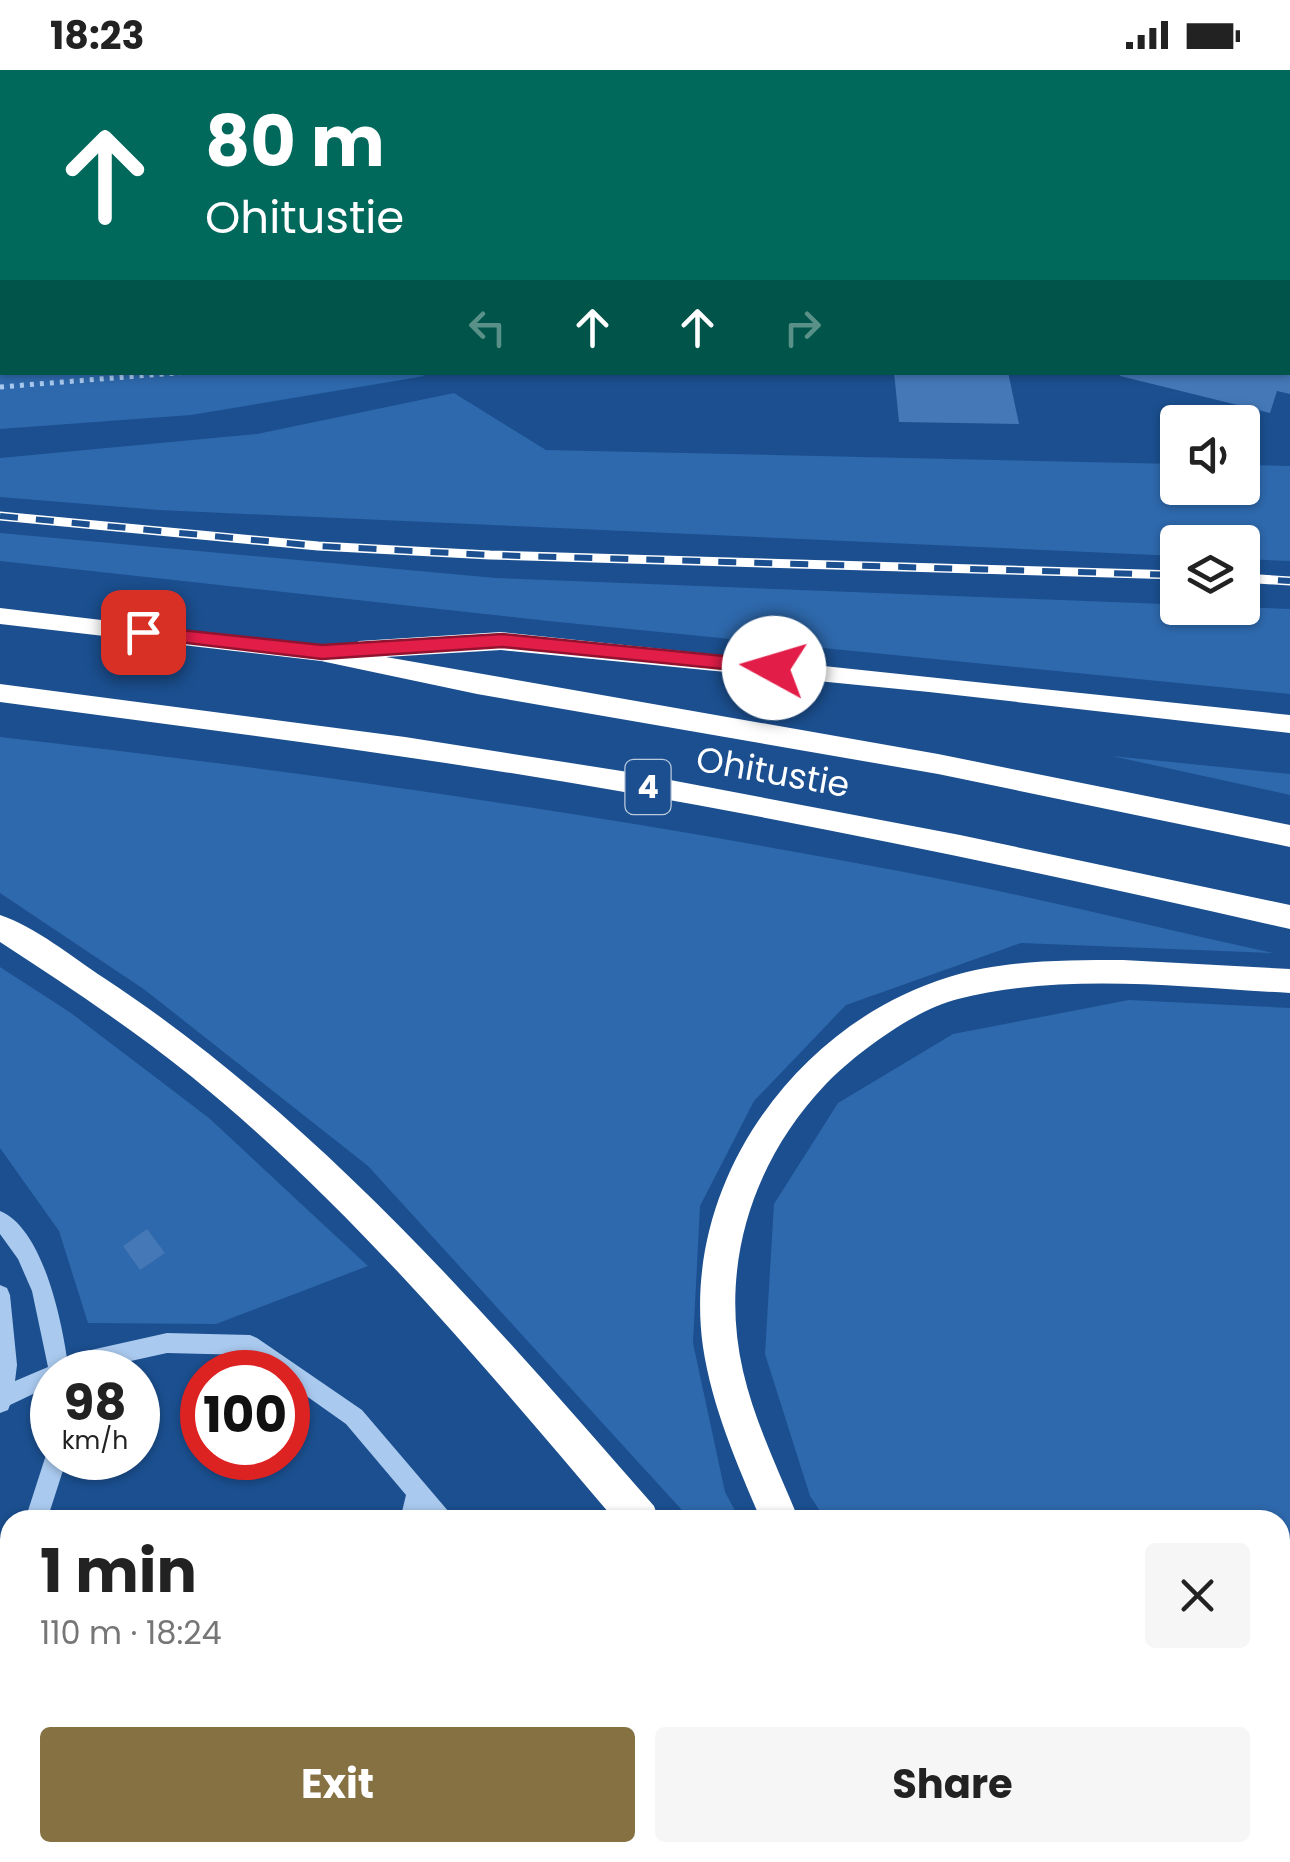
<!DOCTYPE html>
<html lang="en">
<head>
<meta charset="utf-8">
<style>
  :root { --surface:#fff; --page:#f6f6f6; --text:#222; --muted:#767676; --accent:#857141 }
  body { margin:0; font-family:Poppins,sans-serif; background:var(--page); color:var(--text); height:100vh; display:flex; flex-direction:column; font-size:38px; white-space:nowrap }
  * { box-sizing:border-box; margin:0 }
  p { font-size:32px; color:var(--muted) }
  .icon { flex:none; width:55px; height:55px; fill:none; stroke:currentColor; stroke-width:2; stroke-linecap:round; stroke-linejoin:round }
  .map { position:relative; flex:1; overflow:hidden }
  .details { position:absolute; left:0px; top:1440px; width:1290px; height:352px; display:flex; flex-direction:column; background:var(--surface); border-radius:30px 30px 0 0; box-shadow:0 2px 8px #0004 }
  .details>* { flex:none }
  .top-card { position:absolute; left:0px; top:0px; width:1290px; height:305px; box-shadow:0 2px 8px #0004; background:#00695c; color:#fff; overflow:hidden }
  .buttons { position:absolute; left:1160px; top:335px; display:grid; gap:20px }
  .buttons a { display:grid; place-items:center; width:100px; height:100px; border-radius:10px; background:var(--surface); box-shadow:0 2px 8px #0004; font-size:50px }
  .speed { position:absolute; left:30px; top:1280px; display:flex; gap:20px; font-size:50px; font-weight:700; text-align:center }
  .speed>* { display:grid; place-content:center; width:130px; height:130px; border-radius:50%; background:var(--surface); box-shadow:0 2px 8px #0004; line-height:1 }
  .speed small { font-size:25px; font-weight:400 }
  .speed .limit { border:15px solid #d22; background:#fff; color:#111 }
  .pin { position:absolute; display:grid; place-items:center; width:85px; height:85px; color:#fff; margin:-42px; border-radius:20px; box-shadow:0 5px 15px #0006 }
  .me { position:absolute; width:110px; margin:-55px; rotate:276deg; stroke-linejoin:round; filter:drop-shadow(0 0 8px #0008) }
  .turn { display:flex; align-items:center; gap:35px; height:210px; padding:0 40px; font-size:45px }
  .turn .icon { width:130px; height:130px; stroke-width:2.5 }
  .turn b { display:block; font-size:70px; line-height:85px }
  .lanes { display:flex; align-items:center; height:95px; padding:0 40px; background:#0003; justify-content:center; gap:50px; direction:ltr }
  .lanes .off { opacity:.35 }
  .round { display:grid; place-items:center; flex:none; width:105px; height:105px; border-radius:10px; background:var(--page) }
  .overview { display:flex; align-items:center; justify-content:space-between; height:170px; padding:0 40px }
  h1 { font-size:60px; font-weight:700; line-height:75px }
  .button { display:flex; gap:20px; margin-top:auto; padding:20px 40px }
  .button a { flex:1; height:115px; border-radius:10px; background:var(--accent); color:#fff; font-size:40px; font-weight:700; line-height:115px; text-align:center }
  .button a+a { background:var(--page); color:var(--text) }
  .status { display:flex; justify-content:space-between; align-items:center; height:70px; padding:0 50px; background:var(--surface); direction:ltr }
  .status svg { height:28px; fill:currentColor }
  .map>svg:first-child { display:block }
  .green { fill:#2e69ad }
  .building { fill:#4478b7 }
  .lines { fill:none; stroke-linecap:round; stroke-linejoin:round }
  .path-far2 { stroke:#a9c9ee; stroke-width:4; stroke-dasharray:4 5; stroke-linecap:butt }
  .path-far1 { stroke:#a9c9ee; stroke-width:5; stroke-dasharray:4 6; stroke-linecap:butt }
  .path { stroke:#a9c9ee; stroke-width:8; stroke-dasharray:6 10; stroke-linecap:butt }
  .minor { fill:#a9c9ee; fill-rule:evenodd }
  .highway { fill:#fff; fill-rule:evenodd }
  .rail-casing { stroke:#fff; stroke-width:9 }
  .rail { stroke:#1b4f8f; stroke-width:6; stroke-dasharray:18; stroke-linecap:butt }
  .route { fill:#e11d48; stroke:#92132f; stroke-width:2.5 }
  .labels { text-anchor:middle; stroke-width:9; stroke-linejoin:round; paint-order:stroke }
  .shield { fill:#1b4f8f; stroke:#bbcadd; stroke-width:2.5 }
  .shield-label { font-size:32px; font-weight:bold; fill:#fff }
  .street-label { font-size:35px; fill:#fff; stroke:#1b4f8f }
</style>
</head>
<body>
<div class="status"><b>18:23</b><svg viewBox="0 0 49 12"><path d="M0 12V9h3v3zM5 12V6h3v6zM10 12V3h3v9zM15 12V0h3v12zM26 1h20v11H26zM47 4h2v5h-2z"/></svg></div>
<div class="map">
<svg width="1290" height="1792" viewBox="0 0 1290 1792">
  <rect width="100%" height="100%" fill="#1b4f8f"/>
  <!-- green -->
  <path class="green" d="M 0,285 L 2,302 L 414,302 L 425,306 L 191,345 L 0,359 Z
    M 454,323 L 546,380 L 1177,394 L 1178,418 L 1242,418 L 1243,395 L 1290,396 L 1290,491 L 1243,489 L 1242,472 L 1178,472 L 1177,486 L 159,440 L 0,427 L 0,388 L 257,364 Z
    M 0,463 L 496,508 L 1290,539 L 1290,624 L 548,551 L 0,491 Z
    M 0,667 C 303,701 605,745 904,802 C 1028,825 1150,856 1273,883 L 1021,873 L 846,935 L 754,1031 L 700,1136 L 693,1273 L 725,1422 L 740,1450 L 691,1450 L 368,1096 L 145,920 L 0,823 Z
    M 1112,686 L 1290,704 L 1290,725 Z
    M 0,897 L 71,943 L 209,1048 L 368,1196 L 216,1254 L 88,1253 L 59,1161 L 0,1078 Z
    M 1129,930 L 1290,938 L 1290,1792 L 1171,1792 L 1157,1783 L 1280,1782 L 1280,1450 L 826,1450 L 810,1426 L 765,1284 L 774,1134 L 838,1033 L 953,964 Z"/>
  <!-- building -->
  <path class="building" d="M 894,302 L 1008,302 L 1019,354 L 899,352 Z
    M 1121,302 L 1290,302 L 1290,324 L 1277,321 L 1270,343 L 1120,306 Z
    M 147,1159 L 165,1183 L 140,1200 L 123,1176 Z
    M 70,1782 L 205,1782 L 202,1792 L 67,1792 Z
    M 383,1782 L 438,1790 L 437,1792 L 381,1792 Z"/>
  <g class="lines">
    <!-- path-far2 -->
    <path class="path-far2" d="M 170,303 L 188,302"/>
    <!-- path-far1 -->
    <path class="path-far1" d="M 0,317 L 188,302"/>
    <!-- path -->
    <path class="path" d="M 361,1792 L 363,1782"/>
    <!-- minor -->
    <path class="minor" d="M 0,1141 C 42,1158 61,1247 67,1288 L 82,1282 L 167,1263 L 250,1265 L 257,1268 L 362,1340 L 449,1442 L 452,1450 L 426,1450 L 423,1446 L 422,1450 L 400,1450 L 406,1425 L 346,1354 L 288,1313 L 288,1302 L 272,1302 L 247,1285 L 167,1283 L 81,1302 L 52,1302 L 52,1315 L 10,1335 L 8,1340 L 0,1343 L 0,1215 L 7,1218 L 10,1225 L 17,1295 L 15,1311 L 48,1297 L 32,1221 L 18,1189 L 0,1164 Z
      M 52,1379 L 52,1388 L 67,1388 L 47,1450 L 25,1450 L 45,1388 L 48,1380 Z
      M 10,1513 L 10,1556 L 8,1560 L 0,1564 L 0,1520 L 2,1516 Z
      M 40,1782 L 65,1782 L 63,1792 L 37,1792 Z
      M 669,1782 L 694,1782 L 698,1792 L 672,1792 Z"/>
    <!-- highway -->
    <path class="highway" d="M 0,538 L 347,579 L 359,571 L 501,562 L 1290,645 L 1290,663 L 929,622 L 501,580 L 386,587 L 938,684 L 1290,755 L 1290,777 L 938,704 L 477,624 L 321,591 L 0,554 Z
      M 0,614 L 405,667 L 628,702 L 960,765 L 1290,835 L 1290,859 C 1071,809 851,762 630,723 C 421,686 210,660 0,632 Z
      M 0,845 C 36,857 72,887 104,908 C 317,1048 487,1245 654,1436 L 659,1450 L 615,1450 C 483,1295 351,1136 192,1007 C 131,958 66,915 0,872 Z
      M 1123,890 L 1290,899 L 1290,923 C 1181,917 1065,902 958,929 C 914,940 856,983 825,1015 C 752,1092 719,1197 743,1301 C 755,1353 779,1401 799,1450 L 761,1450 C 737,1394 712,1337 703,1277 C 680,1115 795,954 949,907 C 1004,890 1065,890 1123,890 Z
      M 859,1782 L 902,1782 L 904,1792 L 860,1792 Z
      M 921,1782 L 971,1782 L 975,1792 L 925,1792 Z
      M 1064,1782 L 1116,1782 L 1120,1792 L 1068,1792 Z"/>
    <!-- rail casing -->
    <g class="rail-casing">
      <path id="rail" d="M 0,446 L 318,476 L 490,485 L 1178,505
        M 1242,508 L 1290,511"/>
    </g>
    <!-- rail -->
    <use href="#rail" class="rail"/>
  </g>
  <!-- route -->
  <path class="route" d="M 143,556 L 322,575 L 502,564 L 774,591 L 783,598 L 774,604 L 502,577 L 322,589 L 136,567 L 136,557 Z"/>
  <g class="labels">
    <!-- shield labels -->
    <rect class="shield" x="625.5" y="690" width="45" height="54" rx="8"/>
    <g class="shield-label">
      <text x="648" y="728">4</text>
    </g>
    <!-- street labels -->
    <g class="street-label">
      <text transform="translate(773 702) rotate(10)" y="12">Ohitustie</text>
    </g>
  </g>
</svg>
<div class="buttons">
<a><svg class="icon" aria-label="sound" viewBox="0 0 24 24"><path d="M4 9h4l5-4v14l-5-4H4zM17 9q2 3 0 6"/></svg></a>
<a><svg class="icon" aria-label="layers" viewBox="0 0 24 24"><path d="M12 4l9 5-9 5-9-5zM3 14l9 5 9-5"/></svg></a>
</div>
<div class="speed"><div>98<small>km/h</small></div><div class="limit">100</div></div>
<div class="pin" style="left:143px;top:562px;background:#d93025"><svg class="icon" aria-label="arrive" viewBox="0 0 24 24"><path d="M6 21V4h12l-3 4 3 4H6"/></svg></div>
<svg class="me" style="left:774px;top:598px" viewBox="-20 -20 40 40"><circle r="19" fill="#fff"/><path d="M0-13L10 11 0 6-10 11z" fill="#e11d48"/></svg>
<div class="top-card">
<div class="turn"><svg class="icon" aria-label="ahead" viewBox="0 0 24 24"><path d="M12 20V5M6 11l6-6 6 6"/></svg><div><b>80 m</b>Ohitustie</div></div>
<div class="lanes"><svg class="icon off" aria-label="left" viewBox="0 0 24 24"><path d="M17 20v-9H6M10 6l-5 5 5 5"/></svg><svg class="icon" aria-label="ahead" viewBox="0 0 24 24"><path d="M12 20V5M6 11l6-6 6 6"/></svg><svg class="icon" aria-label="ahead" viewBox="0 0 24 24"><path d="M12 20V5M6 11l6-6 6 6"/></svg><svg class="icon off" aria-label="right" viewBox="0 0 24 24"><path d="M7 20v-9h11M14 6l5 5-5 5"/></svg></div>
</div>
<section class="details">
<div class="overview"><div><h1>1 min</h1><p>110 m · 18:24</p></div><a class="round"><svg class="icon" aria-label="close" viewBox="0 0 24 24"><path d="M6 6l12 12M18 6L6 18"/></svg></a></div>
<div class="button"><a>Exit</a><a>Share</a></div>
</section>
</div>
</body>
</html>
